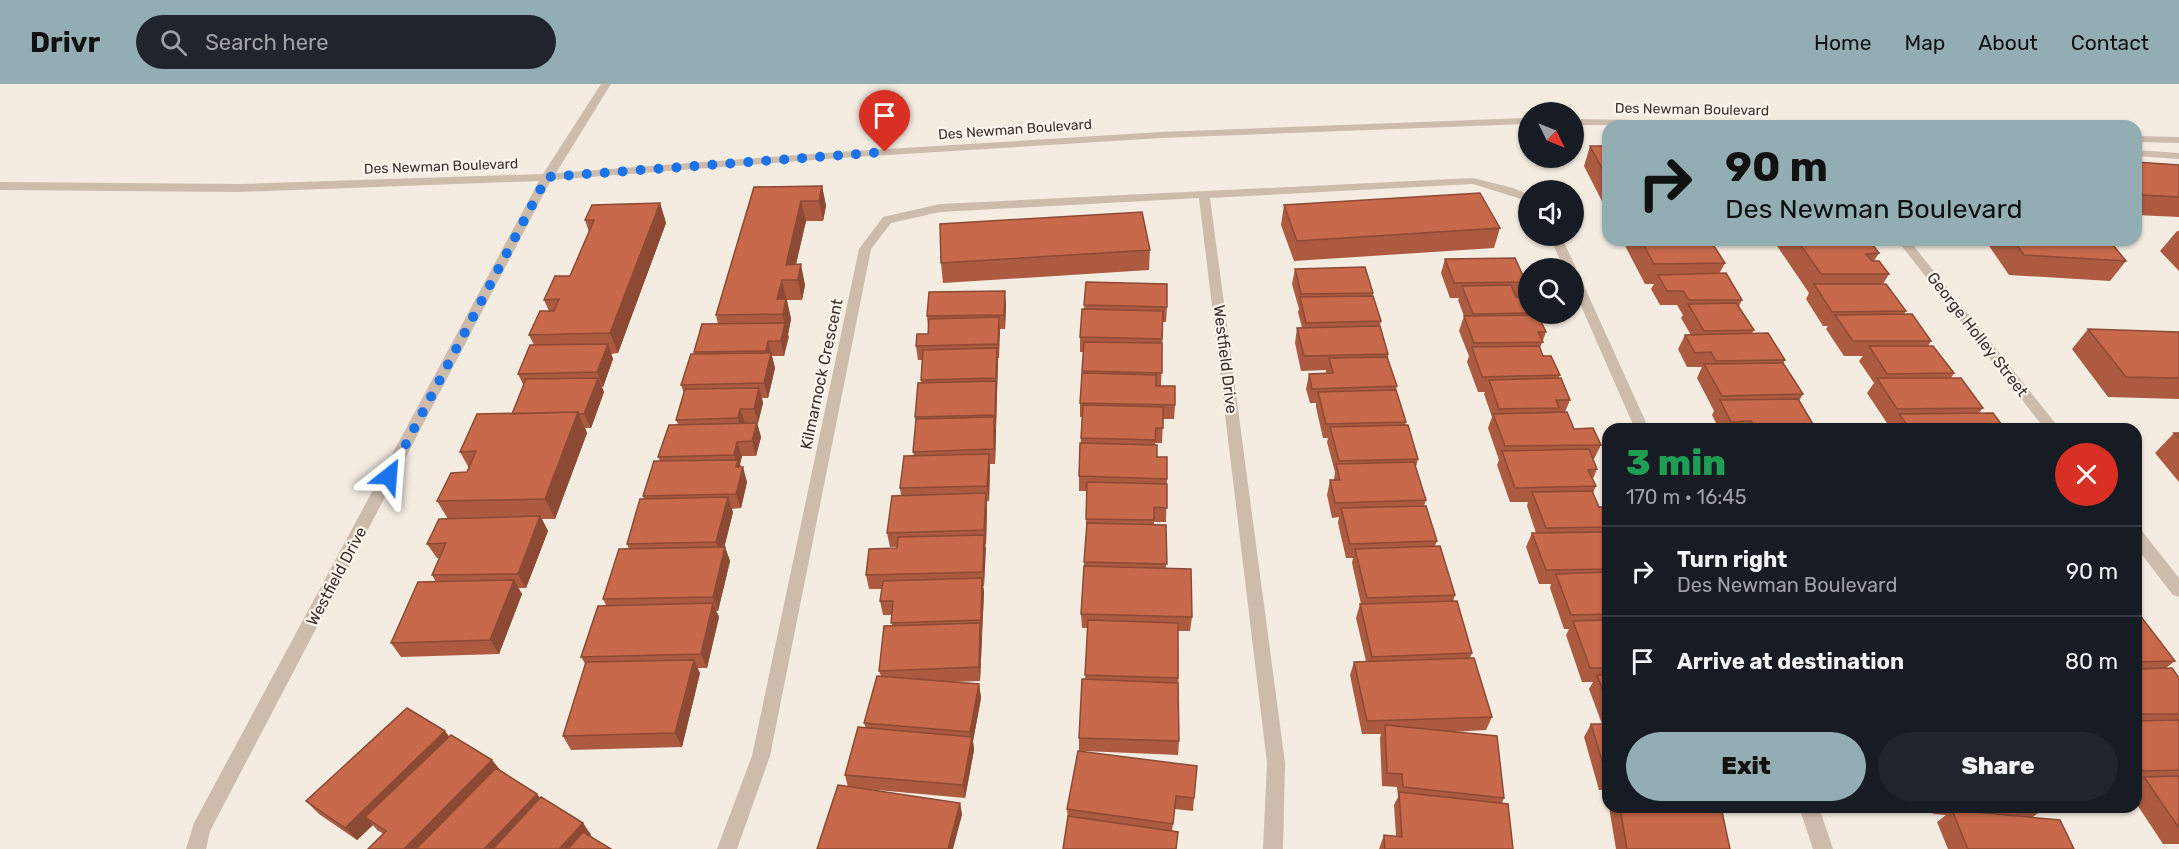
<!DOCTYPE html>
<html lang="en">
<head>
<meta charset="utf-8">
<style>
  :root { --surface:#171b24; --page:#20242c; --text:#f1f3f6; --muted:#9ea1a6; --line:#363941; --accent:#92aeb2 }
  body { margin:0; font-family:Rubik,sans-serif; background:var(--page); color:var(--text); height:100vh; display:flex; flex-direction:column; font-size:22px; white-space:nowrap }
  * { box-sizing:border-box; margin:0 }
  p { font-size:20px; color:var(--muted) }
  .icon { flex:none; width:33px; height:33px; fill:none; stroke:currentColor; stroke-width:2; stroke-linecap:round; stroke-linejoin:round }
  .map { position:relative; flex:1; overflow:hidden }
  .details { position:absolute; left:1602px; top:339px; width:540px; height:390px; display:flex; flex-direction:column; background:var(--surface); border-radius:18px; box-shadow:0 2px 4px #0004 }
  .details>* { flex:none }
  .hud { position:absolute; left:1602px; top:36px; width:540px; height:126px; border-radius:18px; box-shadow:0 2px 4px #0004; background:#92aeb2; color:#111; overflow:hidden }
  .needle { width:39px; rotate:133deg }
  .fabs { position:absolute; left:1518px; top:18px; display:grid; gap:12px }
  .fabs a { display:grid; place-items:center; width:66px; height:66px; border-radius:50%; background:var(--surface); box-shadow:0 2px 4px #0004; font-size:30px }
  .pin { position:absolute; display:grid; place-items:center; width:51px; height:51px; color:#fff; margin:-62px -26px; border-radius:50% 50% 50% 0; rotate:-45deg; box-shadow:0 0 6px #0007 }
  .pin .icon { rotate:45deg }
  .me { position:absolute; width:66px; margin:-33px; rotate:28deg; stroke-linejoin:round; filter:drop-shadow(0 0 4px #0008) }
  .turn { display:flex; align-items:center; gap:21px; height:126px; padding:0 24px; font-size:27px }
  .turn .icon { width:78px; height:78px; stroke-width:2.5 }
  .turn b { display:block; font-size:42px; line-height:51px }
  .round { display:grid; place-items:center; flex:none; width:63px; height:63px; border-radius:32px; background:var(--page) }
  .summary { display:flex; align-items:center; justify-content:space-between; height:102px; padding:0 24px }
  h1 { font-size:36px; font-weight:800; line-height:45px; color:#1e9e55 }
  .primary-button { display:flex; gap:12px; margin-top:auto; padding:12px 24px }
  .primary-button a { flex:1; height:69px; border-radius:36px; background:var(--accent); color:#111; font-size:24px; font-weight:800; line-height:69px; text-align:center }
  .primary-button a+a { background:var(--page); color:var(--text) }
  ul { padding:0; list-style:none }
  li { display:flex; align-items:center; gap:18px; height:90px; padding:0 24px; border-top:2px solid var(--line) }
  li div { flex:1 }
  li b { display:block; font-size:22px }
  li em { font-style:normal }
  header { display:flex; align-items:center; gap:36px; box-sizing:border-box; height:84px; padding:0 30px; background:var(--accent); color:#111 }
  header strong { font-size:28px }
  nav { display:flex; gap:33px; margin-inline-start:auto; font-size:21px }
  .search { width:420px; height:54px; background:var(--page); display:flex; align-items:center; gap:15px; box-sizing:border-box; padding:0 21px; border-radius:33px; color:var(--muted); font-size:22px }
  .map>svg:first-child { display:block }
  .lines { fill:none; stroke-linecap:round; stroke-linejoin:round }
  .minor { fill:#cdbbac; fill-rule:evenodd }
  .wall { fill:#ac5a40 }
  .shaded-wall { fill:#8c4a34 }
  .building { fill:#c8694b; stroke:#8c4a34; stroke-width:1.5 }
  .route { stroke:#1a73e8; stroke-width:10; stroke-dasharray:0 18 }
  .labels { text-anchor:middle; stroke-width:4.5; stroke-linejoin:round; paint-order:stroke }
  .far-street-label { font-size:14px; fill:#3b302b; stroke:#fbf5ee }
  .street-label { font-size:16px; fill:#3b302b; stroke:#fbf5ee }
</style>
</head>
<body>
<header>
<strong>Drivr</strong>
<div class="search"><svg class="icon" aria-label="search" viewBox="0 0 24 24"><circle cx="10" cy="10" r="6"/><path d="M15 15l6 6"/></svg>Search here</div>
<nav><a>Home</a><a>Map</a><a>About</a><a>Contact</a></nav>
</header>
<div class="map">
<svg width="2179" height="765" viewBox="0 0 2179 765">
  <rect width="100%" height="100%" fill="#f4ebe1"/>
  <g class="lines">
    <!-- minor -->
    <path class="minor" d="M 601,0 L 611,0 L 556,89 L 839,68 L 1161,48 L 1528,34 L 1528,40 L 1161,54 L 839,74 L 551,96 L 210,747 L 206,765 L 186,765 L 194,739 L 539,97 L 238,108 L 0,106 L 0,98 L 238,100 L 543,90 Z
      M 1574,35 L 1809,39 L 1814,42 L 1574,41 Z
      M 2136,52 L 2179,53 L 2179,59 L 2136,58 Z
      M 2136,66 L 2179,69 L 2179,75 L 2136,72 Z
      M 1473,94 L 1513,104 L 1528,110 L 1528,117 L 1473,100 L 1210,114 L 1285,679 L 1283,765 L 1263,765 L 1267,679 L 1199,114 L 940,128 L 891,139 L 871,165 L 770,672 L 737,765 L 717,765 L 752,672 L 859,165 L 883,133 L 940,120 Z
      M 1549,152 L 1561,152 L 1576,184 L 1574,187 L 1574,184 L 1564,184 Z
      M 1897,156 L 1909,156 L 2060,345 L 2045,345 Z
      M 1574,189 L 1580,193 L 1649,345 L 1635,345 L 1574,206 Z
      M 2136,445 L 2142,447 L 2179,494 L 2179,513 L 2173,511 L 2136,463 Z
      M 1799,723 L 1819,723 L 1833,765 L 1813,765 Z"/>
  </g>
  <!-- wall -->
  <path class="wall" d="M 1590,62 L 1608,62 L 1608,129 L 1584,82 Z
    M 2136,78 L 2179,81 L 2179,133 L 2136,131 Z
    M 822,102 L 826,122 L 823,137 L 806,137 L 796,181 L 805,201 L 802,216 L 787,216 L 791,235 L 788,250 L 789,253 L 784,272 L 772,272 L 775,284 L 768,314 L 762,314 L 763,319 L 758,339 L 757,339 L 761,353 L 756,372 L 742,372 L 740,380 L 747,398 L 741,424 L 731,425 L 733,428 L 724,463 L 725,463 L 730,477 L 718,527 L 716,527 L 719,533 L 707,584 L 697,584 L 700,589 L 682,663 L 571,666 L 563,652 L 586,581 L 581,573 L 606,521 L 603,515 L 629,465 L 627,460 L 644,415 L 643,412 L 660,377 L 658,373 L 678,340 L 676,336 L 684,309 L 681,301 L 694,270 L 694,268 L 718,240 L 716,231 L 754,103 Z
    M 660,119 L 666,139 L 618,269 L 611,270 L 613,275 L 603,303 L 602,303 L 604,308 L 591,344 L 585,344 L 587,349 L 555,435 L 542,435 L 548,447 L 526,504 L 518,504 L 522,510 L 499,570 L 401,573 L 391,559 L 436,498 L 432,491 L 439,474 L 437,474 L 427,460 L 448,435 L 437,417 L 467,388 L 469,384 L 460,368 L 512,330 L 524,302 L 518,290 L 534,261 L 529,251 L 549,227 L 544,216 L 570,192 L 589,148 L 585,136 Z
    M 1284,121 L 1500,144 L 1494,164 L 1294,177 L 1281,141 Z
    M 2177,147 L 2179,147 L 2179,187 L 2160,167 Z
    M 1622,156 L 1710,156 L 1725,179 L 1719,190 L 1742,216 L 1739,222 L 1754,246 L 1752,249 L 1785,276 L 1783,280 L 1803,310 L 1799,317 L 1816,345 L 1719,345 L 1712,331 L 1714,327 L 1697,294 L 1702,283 L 1687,283 L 1678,265 L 1685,251 L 1691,251 L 1681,234 L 1683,231 L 1677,221 L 1660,221 L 1651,205 L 1654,200 L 1645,200 Z
    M 1773,156 L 1869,156 L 1879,169 L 1874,177 L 1889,190 L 1883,200 L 1906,227 L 1904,230 L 1931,257 L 1928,262 L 1954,289 L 1951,294 L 1983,324 L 1979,329 L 2005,345 L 1890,345 L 1893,339 L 1887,339 L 1867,309 L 1874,299 L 1859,277 L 1863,272 L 1844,272 L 1826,245 L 1828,242 L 1823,242 L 1806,215 L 1809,209 Z
    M 1985,156 L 2109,156 L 2126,177 L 2110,197 L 2009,191 Z
    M 1150,166 L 1149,186 L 943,199 L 941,179 Z
    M 1445,175 L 1526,198 L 1521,213 L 1516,213 L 1535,230 L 1535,231 L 1546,248 L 1540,264 L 1543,272 L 1560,291 L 1558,295 L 1570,316 L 1565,328 L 1574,345 L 1601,361 L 1594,375 L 1593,375 L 1597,385 L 1593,395 L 1596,402 L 1593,409 L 1599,423 L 1608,423 L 1608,706 L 1599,706 L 1584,653 L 1591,640 L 1602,640 L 1589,605 L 1593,598 L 1582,598 L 1566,551 L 1569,545 L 1564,545 L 1550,504 L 1551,500 L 1539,500 L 1526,463 L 1532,449 L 1536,449 L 1527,422 L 1528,418 L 1510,418 L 1497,381 L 1499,376 L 1488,344 L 1492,333 L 1484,310 L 1485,308 L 1478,308 L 1467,278 L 1469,272 L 1459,247 L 1464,232 L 1458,216 L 1459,214 L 1450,214 L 1441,189 Z
    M 1295,185 L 1373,209 L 1373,212 L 1381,237 L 1380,242 L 1388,270 L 1388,274 L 1397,302 L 1396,306 L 1406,338 L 1405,342 L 1418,375 L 1416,383 L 1426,416 L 1424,422 L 1437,457 L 1435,462 L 1455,511 L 1453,517 L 1472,569 L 1470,574 L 1492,633 L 1486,646 L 1452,648 L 1504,714 L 1502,719 L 1513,765 L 1379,765 L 1384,751 L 1396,752 L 1394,721 L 1398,713 L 1397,703 L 1382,702 L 1380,654 L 1381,650 L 1362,650 L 1350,591 L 1354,578 L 1366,577 L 1356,534 L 1360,520 L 1361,520 L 1352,479 L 1353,474 L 1346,474 L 1338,439 L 1339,433 L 1332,434 L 1327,411 L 1330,396 L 1334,396 L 1335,388 L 1327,358 L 1328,354 L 1323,354 L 1316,323 L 1316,319 L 1310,319 L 1306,305 L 1309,290 L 1326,290 L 1326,286 L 1301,287 L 1295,259 L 1297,244 L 1302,244 L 1298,228 L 1299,225 L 1292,200 Z
    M 1086,198 L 1167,223 L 1166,238 L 1163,238 L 1161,302 L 1175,321 L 1174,335 L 1163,335 L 1162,359 L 1155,359 L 1157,373 L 1167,395 L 1166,438 L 1154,438 L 1154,441 L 1166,441 L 1166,484 L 1192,533 L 1190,547 L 1178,547 L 1179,657 L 1178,671 L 1084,667 L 1194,714 L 1193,727 L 1175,725 L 1172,747 L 1068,735 L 1067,725 L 1079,667 L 1079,654 L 1085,596 L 1088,544 L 1082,544 L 1081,530 L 1086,449 L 1086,435 L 1087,407 L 1079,407 L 1079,392 L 1082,333 L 1080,333 L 1080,319 L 1083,268 L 1080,268 L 1080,253 L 1084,225 Z
    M 1006,221 L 1005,245 L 999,245 L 999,274 L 998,274 L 995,380 L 990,380 L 989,417 L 987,417 L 987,424 L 986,460 L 985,461 L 984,502 L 983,502 L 984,508 L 980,597 L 952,598 L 979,600 L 981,614 L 973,657 L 974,666 L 965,714 L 866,705 L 960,719 L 962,731 L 848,703 L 845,691 L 866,644 L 864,639 L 881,592 L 879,587 L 892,542 L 892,531 L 883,531 L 880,517 L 882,505 L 869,505 L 866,491 L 897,464 L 897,463 L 890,463 L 887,449 L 901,411 L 900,404 L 914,372 L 913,368 L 916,337 L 915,333 L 921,299 L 922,276 L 918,276 L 916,262 L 928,250 L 928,244 L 927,232 Z
    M 2088,245 L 2179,248 L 2179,315 L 2108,313 L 2072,265 Z
    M 2174,349 L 2179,349 L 2179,398 L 2155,369 Z
    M 2136,530 L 2175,577 L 2166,584 L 2179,594 L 2179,760 L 2163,760 L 2136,719 Z
    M 449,652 L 492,676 L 501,687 L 537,710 L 540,715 L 583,739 L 591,751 L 590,752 L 384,750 L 377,746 L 373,741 L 357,756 L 319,730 L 306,717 Z
    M 1609,723 L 1721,723 L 1730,765 L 1616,765 Z
    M 1929,723 L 2046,723 L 2033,733 L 2074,765 L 1948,765 L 1937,738 L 1946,731 L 1933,730 Z"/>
  <!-- shaded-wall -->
  <path class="shaded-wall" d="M 822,102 L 826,122 L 823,137 L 819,117 Z
    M 801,117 L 806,137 L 792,196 L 786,181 Z
    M 660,119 L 666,139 L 618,269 L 610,249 Z
    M 801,180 L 805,201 L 802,216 L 798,196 Z
    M 782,196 L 791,235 L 784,272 L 781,257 L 785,239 L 777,215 Z
    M 1005,207 L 1006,221 L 1005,245 L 1004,231 Z
    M 999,233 L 1000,248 L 999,274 L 998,260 Z
    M 768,257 L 775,284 L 768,314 L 764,299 L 769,278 L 766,267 Z
    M 608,260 L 613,275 L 603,303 L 597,288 Z
    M 997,264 L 998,278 L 997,309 L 996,294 Z
    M 598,294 L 604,308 L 591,344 L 584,330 Z
    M 996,297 L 997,312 L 996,345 L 995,331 Z
    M 759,304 L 763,319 L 758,339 L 754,325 Z
    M 740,325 L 745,339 L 742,349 L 738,334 Z
    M 578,328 L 587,349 L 555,435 L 545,415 Z
    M 994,333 L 996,348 L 995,380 L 994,365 Z
    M 757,339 L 761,353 L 756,372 L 752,357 Z
    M 737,358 L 742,372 L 740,380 L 742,387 L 743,383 L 747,398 L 741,424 L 736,410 L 737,381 L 734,371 Z
    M 989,370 L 990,384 L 989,417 L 987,402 Z
    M 986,409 L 987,424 L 986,460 L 984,446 Z
    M 728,413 L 733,428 L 722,473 L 716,458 Z
    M 540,432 L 548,447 L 526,504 L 518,490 Z
    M 984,451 L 986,465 L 984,502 L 983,488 Z
    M 725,463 L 730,477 L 718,527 L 713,513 Z
    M 982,494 L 984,508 L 982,550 L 981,536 Z
    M 514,496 L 522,510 L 499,570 L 490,556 Z
    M 713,519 L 719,533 L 707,584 L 701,570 Z
    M 980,539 L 982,553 L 980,597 L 979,583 Z
    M 694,576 L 700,589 L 682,663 L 675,649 Z
    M 979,600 L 981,614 L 973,657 L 974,666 L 965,714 L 963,701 L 971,657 L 970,648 Z
    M 445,647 L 455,660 L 365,733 L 373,741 L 357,756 L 345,744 Z
    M 492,676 L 502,689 L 427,765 L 404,765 Z
    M 537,710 L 546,722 L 506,765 L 484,765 Z
    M 960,719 L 962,731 L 953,765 L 948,765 Z
    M 583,739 L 591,751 L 579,765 L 559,765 Z"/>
  <!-- building -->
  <path class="building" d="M 1590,62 L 1608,62 L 1608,95 Z
    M 2136,78 L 2179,81 L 2179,113 L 2143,111 L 2136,103 Z
    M 822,102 L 819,117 L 801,117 L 786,181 L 801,180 L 798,196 L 782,196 L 777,215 L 786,215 L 783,230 L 716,231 L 754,103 Z
    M 1480,109 L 1500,144 L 1297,157 L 1284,121 Z
    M 660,119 L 610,249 L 529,251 L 540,227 L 554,227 L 559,215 L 544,216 L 555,192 L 570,192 L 594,136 L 585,136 L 592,121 Z
    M 1142,128 L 1150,166 L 941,179 L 940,140 Z
    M 1641,156 L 1710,156 L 1725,179 L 1654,180 Z
    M 1797,156 L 1869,156 L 1879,169 L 1866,170 L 1872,177 L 1879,177 L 1889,190 L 1821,190 Z
    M 2013,156 L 2109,156 L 2126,177 L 2024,171 Z
    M 1515,174 L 1526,198 L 1454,199 L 1445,175 Z
    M 1365,183 L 1373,209 L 1301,210 L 1295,185 Z
    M 1726,189 L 1742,216 L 1689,216 L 1683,207 L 1667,207 L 1658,191 Z
    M 1086,198 L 1167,200 L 1167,223 L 1084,221 Z
    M 1814,200 L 1886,200 L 1906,227 L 1832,228 Z
    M 1511,201 L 1516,213 L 1528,213 L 1528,229 L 1473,230 L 1462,202 Z
    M 1005,207 L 1004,231 L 927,232 L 929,208 Z
    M 1373,212 L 1381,237 L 1306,239 L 1300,213 Z
    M 1736,219 L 1754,246 L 1704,247 L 1688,220 Z
    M 1082,225 L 1163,227 L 1162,255 L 1080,253 Z
    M 1912,230 L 1931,257 L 1853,257 L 1835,231 Z
    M 1538,231 L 1546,248 L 1538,248 L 1543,258 L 1474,259 L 1464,232 Z
    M 999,233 L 998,260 L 916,262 L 917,250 L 928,250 L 929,235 Z
    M 785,239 L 781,257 L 768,257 L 766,267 L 694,268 L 702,240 Z
    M 1380,242 L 1388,270 L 1304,272 L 1297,244 Z
    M 2088,245 L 2179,248 L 2179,294 L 2126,293 Z
    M 1768,249 L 1785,276 L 1716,277 L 1711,268 L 1695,269 L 1685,251 Z
    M 1084,258 L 1162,259 L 1162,289 L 1082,287 Z
    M 608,260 L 597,288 L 518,290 L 530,261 Z
    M 1539,262 L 1543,272 L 1551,272 L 1560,291 L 1482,293 L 1472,263 Z
    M 1869,262 L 1933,262 L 1954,289 L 1887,290 Z
    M 997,264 L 996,294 L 921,296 L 923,266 Z
    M 771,269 L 764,299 L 681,301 L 691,270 Z
    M 1387,273 L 1397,302 L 1312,305 L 1309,290 L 1333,289 L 1329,274 Z
    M 1783,279 L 1803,310 L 1722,312 L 1704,280 Z
    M 1082,289 L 1156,291 L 1156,302 L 1175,302 L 1175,321 L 1080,319 Z
    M 598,294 L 584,330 L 579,330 L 578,328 L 512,330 L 526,295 Z
    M 1561,294 L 1570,316 L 1556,316 L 1559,324 L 1499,325 L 1489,296 Z
    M 1877,294 L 1961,294 L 1983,324 L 1897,325 Z
    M 996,297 L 995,331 L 915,333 L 918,299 Z
    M 759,304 L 754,325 L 740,325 L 738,334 L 676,336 L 685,305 Z
    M 1396,306 L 1406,338 L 1326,340 L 1318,308 Z
    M 1798,315 L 1816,345 L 1756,345 L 1751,337 L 1731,338 L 1720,316 Z
    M 1083,321 L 1163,323 L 1163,344 L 1156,344 L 1155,356 L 1081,354 Z
    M 578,328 L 545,415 L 437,417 L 451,389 L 467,388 L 476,367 L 460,368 L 477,330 Z
    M 1567,328 L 1574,345 L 1593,344 L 1601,361 L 1505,362 L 1493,330 Z
    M 1993,329 L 2005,345 L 1910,345 L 1899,330 Z
    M 994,333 L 994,365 L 913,368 L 916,335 Z
    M 757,339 L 752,357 L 737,358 L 734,371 L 658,373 L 669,341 Z
    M 1408,341 L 1418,375 L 1339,377 L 1330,343 Z
    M 2174,349 L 2179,349 L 2179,354 Z
    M 1080,359 L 1157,361 L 1157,373 L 1167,373 L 1167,395 L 1079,392 Z
    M 1589,365 L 1597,385 L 1588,386 L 1596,402 L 1515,404 L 1502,367 Z
    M 989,370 L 987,402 L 900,404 L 904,372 Z
    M 738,376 L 736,383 L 743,383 L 736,410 L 643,412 L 654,377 Z
    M 1414,378 L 1426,416 L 1335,419 L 1330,396 L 1340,396 L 1336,380 Z
    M 1087,398 L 1167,400 L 1167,424 L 1154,423 L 1154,436 L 1086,435 Z
    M 1592,407 L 1599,423 L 1608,423 L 1608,443 L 1546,444 L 1532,408 Z
    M 986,409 L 984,446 L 887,449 L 892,412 Z
    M 728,413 L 716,458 L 627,460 L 640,415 Z
    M 1426,422 L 1437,457 L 1350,460 L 1341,424 Z
    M 540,432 L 518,490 L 432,491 L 446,459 L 427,460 L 439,435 Z
    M 1087,439 L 1166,441 L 1167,480 L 1084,478 Z
    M 1608,448 L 1608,485 L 1546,486 L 1532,449 Z
    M 984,451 L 983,488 L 866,491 L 869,465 L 897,464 L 898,453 Z
    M 1440,462 L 1455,511 L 1367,514 L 1355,465 Z
    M 725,463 L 713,513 L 603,515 L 619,465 Z
    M 1084,482 L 1191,485 L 1192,533 L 1081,530 Z
    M 1608,488 L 1608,530 L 1571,531 L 1556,490 Z
    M 982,494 L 981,536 L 891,539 L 893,517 L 880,517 L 883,497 Z
    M 514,496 L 490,556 L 391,559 L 418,498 Z
    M 1457,517 L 1472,569 L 1372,573 L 1360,520 Z
    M 713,519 L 701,570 L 581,573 L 598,522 Z
    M 2136,530 L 2139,530 L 2175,577 L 2136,578 Z
    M 1088,536 L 1178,539 L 1178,594 L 1085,591 Z
    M 1608,536 L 1608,584 L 1590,584 L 1573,537 Z
    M 980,539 L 979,583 L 879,587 L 884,542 Z
    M 1474,574 L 1492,633 L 1367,637 L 1354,578 Z
    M 694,576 L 675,649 L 563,652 L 586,578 Z
    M 2172,584 L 2179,594 L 2179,630 L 2136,630 L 2136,585 Z
    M 1597,591 L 1608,591 L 1608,621 Z
    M 877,592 L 979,600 L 970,648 L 864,639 Z
    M 1082,595 L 1178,599 L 1179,657 L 1079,654 Z
    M 407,624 L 445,647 L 345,744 L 306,717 Z
    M 2179,636 L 2179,686 L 2143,687 L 2136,676 L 2136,637 Z
    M 1591,640 L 1608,640 L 1608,693 L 1607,693 Z
    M 1385,641 L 1497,652 L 1504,714 L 1403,703 L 1402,690 L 1387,689 Z
    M 858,643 L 972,653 L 963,701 L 845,691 Z
    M 451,651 L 492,676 L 404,765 L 368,765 L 386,747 L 365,733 Z
    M 1078,667 L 1197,682 L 1194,714 L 1176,712 L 1173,740 L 1067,725 Z
    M 496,684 L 537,710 L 484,765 L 416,765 Z
    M 2179,692 L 2179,744 L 2144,693 Z
    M 838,701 L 960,719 L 948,765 L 817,765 Z
    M 1399,708 L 1508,720 L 1513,765 L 1385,765 L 1384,751 L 1402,753 Z
    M 541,713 L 583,739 L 559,765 L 493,765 Z
    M 1620,723 L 1721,723 L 1730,765 L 1627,765 Z
    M 1952,726 L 2060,736 L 2074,765 L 1968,765 Z
    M 1068,732 L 1178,748 L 1176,765 L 1063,765 Z
    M 583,748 L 611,765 L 568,765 Z"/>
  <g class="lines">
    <!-- route -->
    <path class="route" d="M 389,392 L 547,93 L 885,68"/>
  </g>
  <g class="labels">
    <!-- far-street labels -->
    <g class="far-street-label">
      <text transform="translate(1692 25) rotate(1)" y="5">Des Newman Boulevard</text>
      <text transform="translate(1015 45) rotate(-4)" y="5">Des Newman Boulevard</text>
      <text transform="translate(441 82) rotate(-2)" y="5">Des Newman Boulevard</text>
    </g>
    <!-- street labels -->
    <g class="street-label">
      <text transform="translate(1978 250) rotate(52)" y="6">George Holley Street</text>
      <text transform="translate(1226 275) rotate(83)" y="6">Westfield Drive</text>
      <text transform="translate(821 290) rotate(-78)" y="6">Kilmarnock Crescent</text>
      <text transform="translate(336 492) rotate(-62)" y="6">Westfield Drive</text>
    </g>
  </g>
</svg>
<div class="fabs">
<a><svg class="needle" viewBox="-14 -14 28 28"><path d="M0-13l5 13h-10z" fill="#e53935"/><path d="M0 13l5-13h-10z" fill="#9ea1a6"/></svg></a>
<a><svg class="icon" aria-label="sound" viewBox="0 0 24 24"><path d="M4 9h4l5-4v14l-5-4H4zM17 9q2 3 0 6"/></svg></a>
<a><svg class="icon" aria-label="search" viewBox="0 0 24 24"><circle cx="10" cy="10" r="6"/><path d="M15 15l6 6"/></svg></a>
</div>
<div class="pin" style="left:885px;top:68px;background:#d93025"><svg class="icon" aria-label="arrive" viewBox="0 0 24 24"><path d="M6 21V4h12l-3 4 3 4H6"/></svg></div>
<svg class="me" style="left:389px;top:392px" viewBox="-20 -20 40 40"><path d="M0-17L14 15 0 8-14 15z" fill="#1a73e8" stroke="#fff" stroke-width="4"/></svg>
<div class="hud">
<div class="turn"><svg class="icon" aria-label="right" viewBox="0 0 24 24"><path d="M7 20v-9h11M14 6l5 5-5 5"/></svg><div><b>90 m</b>Des Newman Boulevard</div></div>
</div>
<section class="details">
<div class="summary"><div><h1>3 min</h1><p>170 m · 16:45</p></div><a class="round" style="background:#d93025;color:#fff"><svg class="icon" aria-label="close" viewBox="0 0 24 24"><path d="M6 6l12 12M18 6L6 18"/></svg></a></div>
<ul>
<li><svg class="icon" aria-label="right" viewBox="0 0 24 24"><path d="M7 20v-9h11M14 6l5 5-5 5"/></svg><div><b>Turn right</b><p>Des Newman Boulevard</p></div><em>90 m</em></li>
<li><svg class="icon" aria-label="arrive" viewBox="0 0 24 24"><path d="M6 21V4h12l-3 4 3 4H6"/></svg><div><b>Arrive at destination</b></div><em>80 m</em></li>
</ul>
<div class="primary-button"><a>Exit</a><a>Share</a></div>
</section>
</div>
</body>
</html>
